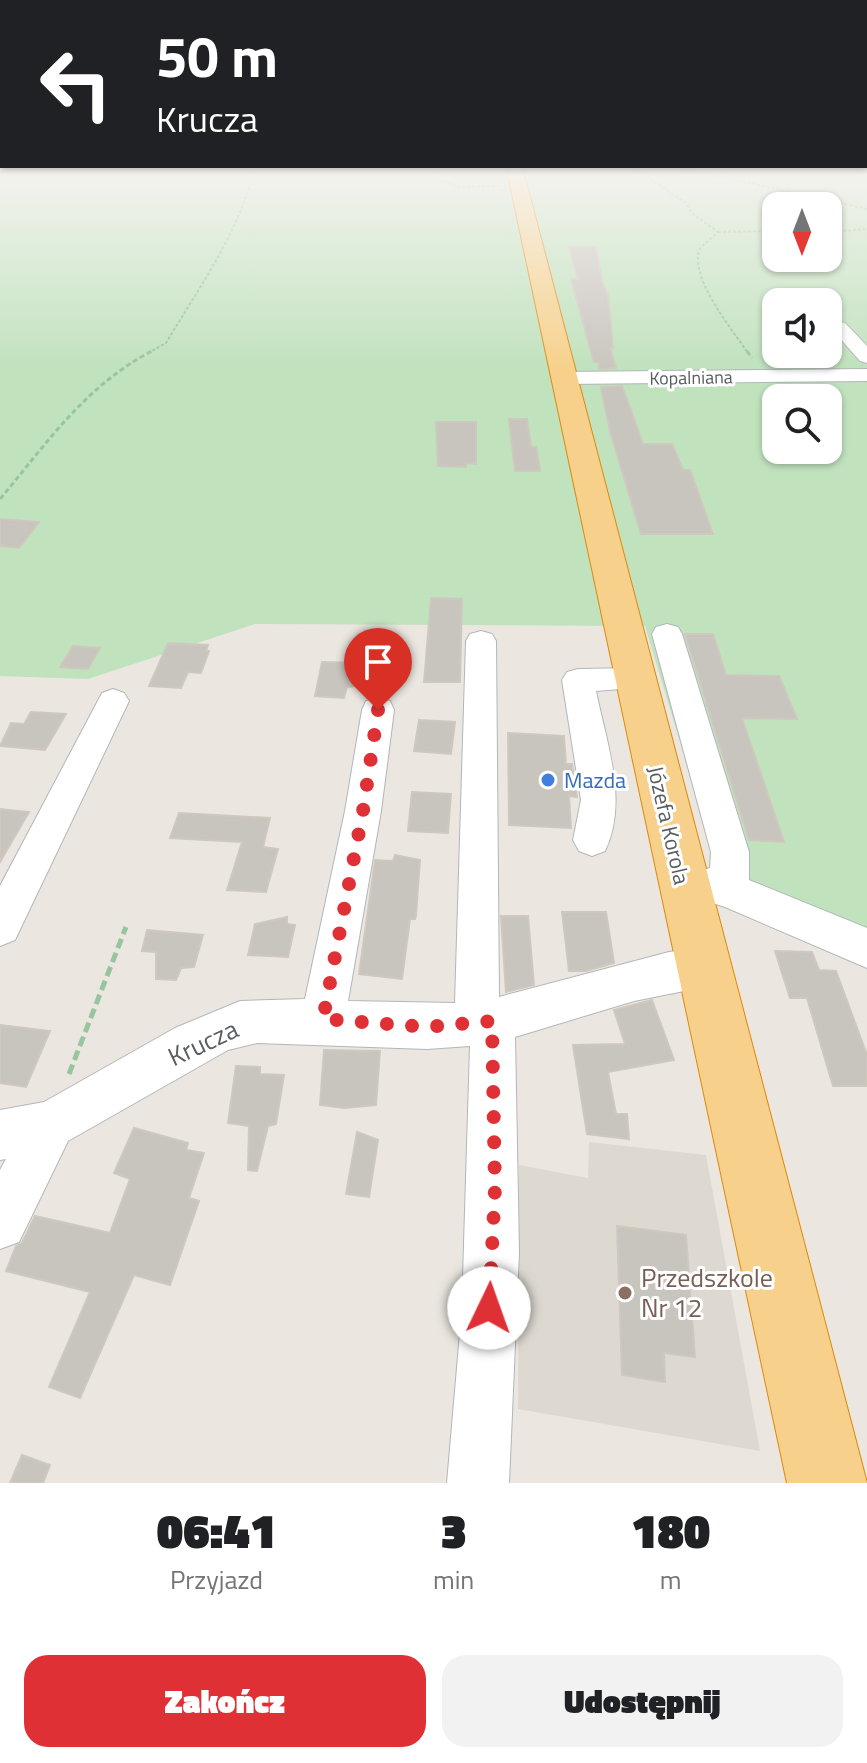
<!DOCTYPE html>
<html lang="pl">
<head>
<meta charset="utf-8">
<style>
  :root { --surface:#fff; --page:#f2f2f2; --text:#202124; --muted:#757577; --accent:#df3135 }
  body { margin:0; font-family:"Titillium Web",sans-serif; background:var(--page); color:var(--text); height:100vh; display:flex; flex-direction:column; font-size:30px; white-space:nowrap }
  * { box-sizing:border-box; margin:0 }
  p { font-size:26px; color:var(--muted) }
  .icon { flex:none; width:44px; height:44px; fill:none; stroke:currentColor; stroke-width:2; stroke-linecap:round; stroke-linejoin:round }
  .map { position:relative; height:1483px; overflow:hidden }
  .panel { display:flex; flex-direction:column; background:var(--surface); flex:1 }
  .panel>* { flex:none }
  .hud { position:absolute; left:0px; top:0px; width:868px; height:168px; box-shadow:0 2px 6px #0004; background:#202124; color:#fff; overflow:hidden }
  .needle { width:52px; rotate:180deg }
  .tools { position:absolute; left:762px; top:192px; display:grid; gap:16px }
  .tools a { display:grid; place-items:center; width:80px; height:80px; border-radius:16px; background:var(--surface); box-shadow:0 2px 6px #0004; font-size:40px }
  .pin { position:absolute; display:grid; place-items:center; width:68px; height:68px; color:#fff; margin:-82px -34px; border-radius:50% 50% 50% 0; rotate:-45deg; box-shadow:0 0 8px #0007 }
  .pin .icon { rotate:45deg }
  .me { position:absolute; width:88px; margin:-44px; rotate:3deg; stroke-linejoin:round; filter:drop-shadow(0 0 6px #0008) }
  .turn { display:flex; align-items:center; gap:28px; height:168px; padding:0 24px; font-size:36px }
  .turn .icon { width:104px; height:104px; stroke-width:2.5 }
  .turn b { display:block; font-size:56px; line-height:68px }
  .eta { display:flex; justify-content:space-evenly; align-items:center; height:136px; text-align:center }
  .eta b { font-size:48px; font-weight:800; line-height:56px }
  .primary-button { display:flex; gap:16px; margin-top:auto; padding:16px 24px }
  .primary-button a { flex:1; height:92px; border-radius:24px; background:var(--accent); color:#fff; font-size:32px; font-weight:800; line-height:92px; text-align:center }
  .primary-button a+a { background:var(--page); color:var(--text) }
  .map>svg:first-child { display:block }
  .education { fill:#ddd9d1 }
  .green { fill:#c0e2bd; fill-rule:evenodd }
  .building { fill:#c8c4be; stroke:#cfc8be; stroke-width:2 }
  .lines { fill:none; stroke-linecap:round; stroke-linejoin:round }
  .minor-casing { stroke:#b2b6ba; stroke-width:2 }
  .highway-casing { stroke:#df880b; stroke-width:2 }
  .path-far2 { stroke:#97c5a0; stroke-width:2; stroke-dasharray:3 2; stroke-linecap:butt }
  .path-far1 { stroke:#97c5a0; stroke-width:3; stroke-dasharray:5 3; stroke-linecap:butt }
  .path { stroke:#97c5a0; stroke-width:5; stroke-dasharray:10 5; stroke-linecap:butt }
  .minor { fill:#fff; fill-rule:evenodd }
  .highway { fill:#f7d18b; fill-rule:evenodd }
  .route { stroke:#df3135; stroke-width:14; stroke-dasharray:0 25.2 }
  .shop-dot { fill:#3f7fe0; stroke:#fff; stroke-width:3 }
  .education-dot { fill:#8d6e63; stroke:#fff; stroke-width:3 }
  .labels { text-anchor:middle; stroke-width:6; stroke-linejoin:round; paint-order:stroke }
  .far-street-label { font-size:18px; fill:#585d60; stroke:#fff }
  .shop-label { font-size:22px; fill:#366cbe; stroke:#fff; text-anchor:start }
  .street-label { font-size:22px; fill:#585d60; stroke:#fff }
  .near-street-label { font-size:26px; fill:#585d60; stroke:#fff }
  .near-education-label { font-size:26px; fill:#785e54; stroke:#fff; text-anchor:start }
</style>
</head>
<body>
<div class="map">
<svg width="867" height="1483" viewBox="0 0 867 1483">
  <rect width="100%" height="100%" fill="#ebe7e0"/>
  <!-- education -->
  <path class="education" d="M 589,1142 L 706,1155 L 760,1451 L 518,1409 L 519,1165 L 588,1178 Z"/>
  <!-- green -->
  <path class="green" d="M 0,163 L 2,166 L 866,166 L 867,163 L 867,951 L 725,891 L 645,626 L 255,624 L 88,679 L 0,676 ZM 776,206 L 828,206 L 828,258 L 776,258 ZM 776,302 L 828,302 L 828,354 L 776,354 ZM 776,398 L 828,398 L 828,450 L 776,450 Z"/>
  <!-- building -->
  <path class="building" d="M 569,247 L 596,247 L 602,282 L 608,295 L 613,348 L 610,348 L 616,368 L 599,369 L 599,362 L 594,362 L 571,279 L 578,279 Z
    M 622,386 L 643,444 L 672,444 L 683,470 L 690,470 L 713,534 L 641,534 L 610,431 L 601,387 Z
    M 509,419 L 527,419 L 531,447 L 536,447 L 540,471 L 515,471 Z
    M 436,422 L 476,422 L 476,464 L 466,463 L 466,467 L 438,466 Z
    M 0,519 L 39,522 L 19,548 L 0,546 Z
    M 431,598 L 462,599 L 460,682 L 424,682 Z
    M 685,634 L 713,634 L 726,675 L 779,676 L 797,719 L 742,718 L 784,842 L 749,840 Z
    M 168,643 L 208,645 L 206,651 L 209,651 L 201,673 L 188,672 L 181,688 L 149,686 Z
    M 73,646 L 100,648 L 88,669 L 60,667 Z
    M 322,662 L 360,663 L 355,686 L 347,687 L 344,698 L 315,696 Z
    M 31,712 L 66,714 L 45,750 L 0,746 L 11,723 L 24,724 Z
    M 419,720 L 455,722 L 451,754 L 414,751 Z
    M 508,733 L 564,736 L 566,764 L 572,764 L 577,797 L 569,796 L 571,828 L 509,825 Z
    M 412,792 L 451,794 L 448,833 L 408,831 Z
    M 0,809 L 29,812 L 0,862 Z
    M 179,813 L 270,818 L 263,847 L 278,849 L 266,892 L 227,890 L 242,842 L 170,838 Z
    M 395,855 L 420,860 L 416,915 L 415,919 L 410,919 L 402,979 L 359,974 L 375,860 L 393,861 Z
    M 562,912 L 606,912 L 614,963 L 586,971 L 569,971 Z
    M 501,916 L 528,916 L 534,985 L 506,992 Z
    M 287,917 L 287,924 L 295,925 L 288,957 L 248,955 L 255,924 Z
    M 147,930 L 203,935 L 194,967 L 181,968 L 176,980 L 156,979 L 156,952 L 142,951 Z
    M 775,951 L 812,952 L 819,970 L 836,971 L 867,1055 L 867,1086 L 833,1086 L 807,998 L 790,998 Z
    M 652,1000 L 674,1060 L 608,1072 L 616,1114 L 627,1114 L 629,1139 L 587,1134 L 573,1045 L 625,1044 L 614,1010 Z
    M 0,1025 L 50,1031 L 26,1087 L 0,1083 Z
    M 324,1050 L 380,1051 L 376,1105 L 344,1108 L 320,1105 Z
    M 236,1066 L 260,1067 L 260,1074 L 284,1075 L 276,1124 L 268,1126 L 257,1171 L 248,1170 L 249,1126 L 228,1123 Z
    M 134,1128 L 188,1143 L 186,1150 L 204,1153 L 189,1198 L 199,1201 L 170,1285 L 134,1275 L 80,1398 L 49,1387 L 90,1292 L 6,1271 L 16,1246 L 22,1243 L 35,1216 L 110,1233 L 130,1179 L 114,1173 Z
    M 357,1132 L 378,1140 L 369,1197 L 346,1194 Z
    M 617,1226 L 686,1235 L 695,1357 L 664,1353 L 665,1382 L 622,1375 Z
    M 22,1455 L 50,1465 L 43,1483 L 10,1483 Z"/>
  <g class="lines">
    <!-- minor casing -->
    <g class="minor-casing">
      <path id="minor" d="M 839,322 L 845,323 L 867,346 L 867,363 L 860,361 L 830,327 Z
        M 867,369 L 867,381 L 563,384 L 553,378 L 563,372 Z
        M 667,624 L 678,627 L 682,634 L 749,852 L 749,880 L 867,928 L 867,968 L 725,907 L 693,897 L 687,885 L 693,873 L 710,868 L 711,852 L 652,634 L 656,627 Z
        M 481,631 L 492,634 L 496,641 L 499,997 L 669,952 L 704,947 L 719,953 L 725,967 L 719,981 L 704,987 L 634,1001 L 515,1037 L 519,1252 L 509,1483 L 447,1483 L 462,1310 L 470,1046 L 427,1049 L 257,1043 L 228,1050 L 68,1141 L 19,1242 L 0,1249 L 0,1170 L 6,1159 L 0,1160 L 0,1110 L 44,1102 L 175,1028 L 240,1001 L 305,999 L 345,811 L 362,710 L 366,701 L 378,698 L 390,701 L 394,710 L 381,811 L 348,1001 L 455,1003 L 466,641 L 470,634 Z
        M 634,668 L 645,671 L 650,679 L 645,687 L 596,691 C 606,741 629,802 605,851 L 592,856 L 579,851 L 573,840 L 581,800 L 562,680 L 567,672 L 578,669 Z
        M 113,689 L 124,693 L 129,701 L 15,940 L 0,946 L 0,886 L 102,693 Z"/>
    </g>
    <!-- highway casing -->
    <g class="highway-casing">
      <path id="highway" d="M 506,166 L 522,166 L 867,1483 L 787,1483 Z"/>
    </g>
    <!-- path-far2 -->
    <path class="path-far2" d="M 433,166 L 438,180 L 459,187 L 499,186
      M 629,166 L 685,202 L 693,214 L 718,232 L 700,248 C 688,277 732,329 748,353
      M 674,166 L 867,209
      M 718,232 L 776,231
      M 828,232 L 867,229
      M 148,353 L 166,343 C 200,286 240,231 255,166"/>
    <!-- path-far1 -->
    <path class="path-far1" d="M 747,351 L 752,358
      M 0,499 C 48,442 85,386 152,351"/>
    <!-- path -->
    <path class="path" d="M 69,1074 L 126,927"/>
    <!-- minor -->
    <use href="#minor" class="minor"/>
    <!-- highway -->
    <use href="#highway" class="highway"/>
  </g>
  <!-- sky -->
  <linearGradient id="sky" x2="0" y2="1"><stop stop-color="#8bc4ef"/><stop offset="0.44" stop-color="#f6f4f1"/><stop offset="1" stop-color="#f6f4f1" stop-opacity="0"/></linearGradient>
  <rect width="867" height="371" fill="url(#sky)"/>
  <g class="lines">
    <!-- route -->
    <path class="route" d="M 378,710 L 363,811 L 323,1019 L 427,1027 L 492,1021 L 495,1189 L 489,1308"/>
  </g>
  <!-- markers -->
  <circle class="shop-dot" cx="548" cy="780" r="8"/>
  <circle class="education-dot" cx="625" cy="1293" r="8"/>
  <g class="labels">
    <!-- far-street labels -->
    <g class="far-street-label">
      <text transform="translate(691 378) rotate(-1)" y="6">Kopalniana</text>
    </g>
    <!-- shop labels -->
    <g class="shop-label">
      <text x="564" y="788">Mazda</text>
    </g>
    <!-- street labels -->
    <g class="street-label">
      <text transform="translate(669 825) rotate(77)" y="8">Józefa Korola</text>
    </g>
    <!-- near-street labels -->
    <g class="near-street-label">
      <text transform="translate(203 1043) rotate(-25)" y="9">Krucza</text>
    </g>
    <!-- near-education labels -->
    <g class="near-education-label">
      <text x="641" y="1287">Przedszkole<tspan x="641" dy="30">Nr 12</tspan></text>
    </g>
  </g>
</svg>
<div class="tools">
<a><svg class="needle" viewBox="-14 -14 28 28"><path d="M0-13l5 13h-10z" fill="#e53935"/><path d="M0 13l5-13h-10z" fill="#757577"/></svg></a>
<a><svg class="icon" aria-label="sound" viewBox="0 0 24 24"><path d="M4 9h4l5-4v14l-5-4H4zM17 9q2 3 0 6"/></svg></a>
<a><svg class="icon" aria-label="search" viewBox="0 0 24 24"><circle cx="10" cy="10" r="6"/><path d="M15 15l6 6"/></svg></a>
</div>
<div class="pin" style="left:378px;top:710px;background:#d93025"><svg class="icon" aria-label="arrive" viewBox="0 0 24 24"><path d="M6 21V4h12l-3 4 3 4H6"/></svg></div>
<svg class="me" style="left:489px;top:1308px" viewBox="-20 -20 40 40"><circle r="19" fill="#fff"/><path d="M0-13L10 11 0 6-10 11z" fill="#df3135"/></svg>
<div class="hud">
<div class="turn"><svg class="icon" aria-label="left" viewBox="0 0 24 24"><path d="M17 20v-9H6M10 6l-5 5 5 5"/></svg><div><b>50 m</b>Krucza</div></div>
</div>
</div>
<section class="panel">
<div class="eta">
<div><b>06:41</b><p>Przyjazd</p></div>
<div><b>3</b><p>min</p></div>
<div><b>180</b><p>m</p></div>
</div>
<div class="primary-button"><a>Zakończ</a><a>Udostępnij</a></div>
</section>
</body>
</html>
